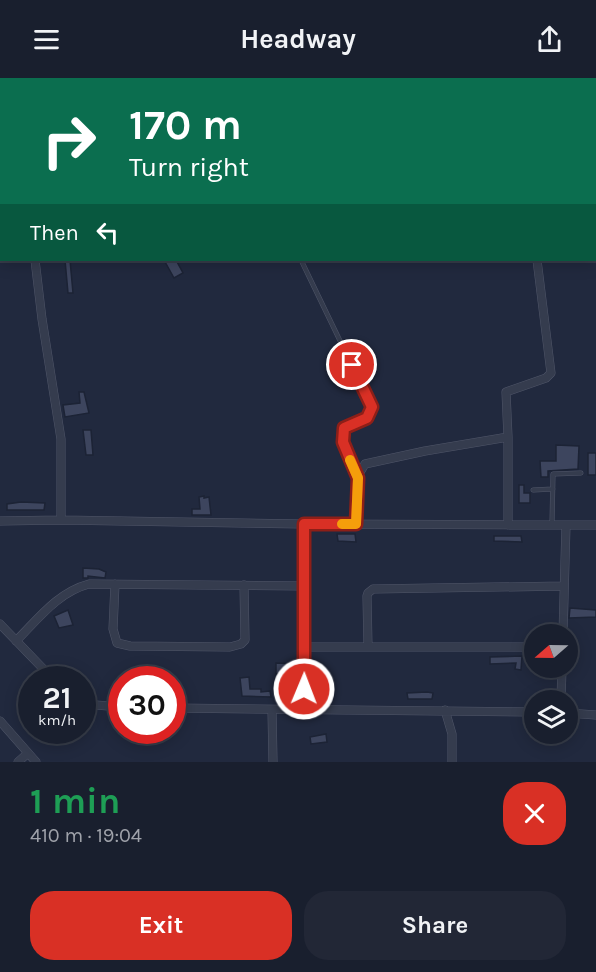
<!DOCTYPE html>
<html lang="en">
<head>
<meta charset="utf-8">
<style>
  :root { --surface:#191f2e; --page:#222736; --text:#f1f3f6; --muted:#9fa2aa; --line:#373d4a; --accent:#d93025 }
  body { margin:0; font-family:Karla,sans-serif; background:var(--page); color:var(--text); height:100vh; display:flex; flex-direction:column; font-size:22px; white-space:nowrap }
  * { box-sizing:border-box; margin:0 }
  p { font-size:20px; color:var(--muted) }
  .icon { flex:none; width:33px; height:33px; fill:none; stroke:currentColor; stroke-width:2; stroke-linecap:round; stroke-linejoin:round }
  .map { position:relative; height:684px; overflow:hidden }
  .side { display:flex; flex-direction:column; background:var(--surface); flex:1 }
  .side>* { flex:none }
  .banner { position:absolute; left:0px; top:0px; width:597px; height:183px; box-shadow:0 3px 15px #0003,0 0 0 2px var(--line); background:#0b6e4f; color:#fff; overflow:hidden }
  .needle { width:39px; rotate:250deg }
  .buttons { position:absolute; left:524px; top:546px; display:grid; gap:12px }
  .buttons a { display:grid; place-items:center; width:54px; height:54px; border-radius:50%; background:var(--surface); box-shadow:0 3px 15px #0003,0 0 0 2px var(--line); font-size:30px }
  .speed { position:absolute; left:18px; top:588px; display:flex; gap:12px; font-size:30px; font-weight:700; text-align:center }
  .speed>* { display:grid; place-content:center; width:78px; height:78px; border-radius:50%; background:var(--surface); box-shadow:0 3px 15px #0003,0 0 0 2px var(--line); line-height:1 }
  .speed small { font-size:15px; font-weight:400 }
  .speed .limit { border:9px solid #d22; background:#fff; color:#111 }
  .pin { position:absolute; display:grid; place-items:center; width:51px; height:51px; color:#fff; margin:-26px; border:3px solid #fff; border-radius:50%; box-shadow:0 2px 6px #0007 }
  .me { position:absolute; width:66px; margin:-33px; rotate:1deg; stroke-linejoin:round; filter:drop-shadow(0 0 4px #0008) }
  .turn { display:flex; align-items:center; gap:21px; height:126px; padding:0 30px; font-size:27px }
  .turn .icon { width:78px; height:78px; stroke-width:2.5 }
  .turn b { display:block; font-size:42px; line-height:51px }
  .then { display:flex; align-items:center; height:57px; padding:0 30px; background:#0003; gap:12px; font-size:22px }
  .round { display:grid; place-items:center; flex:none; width:63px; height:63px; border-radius:24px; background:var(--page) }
  .overview { display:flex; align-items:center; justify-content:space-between; height:102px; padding:0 30px }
  h1 { font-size:36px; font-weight:700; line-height:45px; color:#1e9e55 }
  .primary-button { display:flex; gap:12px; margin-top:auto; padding:12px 30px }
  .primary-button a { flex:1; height:69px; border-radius:24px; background:var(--accent); color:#fff; font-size:24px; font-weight:700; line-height:69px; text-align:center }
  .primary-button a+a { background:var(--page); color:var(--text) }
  header { display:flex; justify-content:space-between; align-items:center; height:78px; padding:0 30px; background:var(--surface); font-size:27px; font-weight:700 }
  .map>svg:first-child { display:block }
  .building { fill:#3d455e; stroke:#1c2335; stroke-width:1.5 }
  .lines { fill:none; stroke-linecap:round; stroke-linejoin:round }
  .lane-casing { stroke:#505669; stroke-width:5 }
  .street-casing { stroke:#505669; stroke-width:9 }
  .lane { stroke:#353c4e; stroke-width:4 }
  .street { stroke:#353c4e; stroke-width:8 }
  .route-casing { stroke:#8d1f18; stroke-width:15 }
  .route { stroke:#d93025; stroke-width:10 }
  .slow { stroke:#f59e0b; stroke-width:10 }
</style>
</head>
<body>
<header><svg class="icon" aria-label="menu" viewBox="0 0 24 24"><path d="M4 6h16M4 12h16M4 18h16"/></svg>Headway<svg class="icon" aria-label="share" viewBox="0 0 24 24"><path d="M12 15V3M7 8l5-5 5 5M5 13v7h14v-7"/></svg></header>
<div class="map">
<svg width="596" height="684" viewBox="0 0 596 684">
  <rect width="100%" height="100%" fill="#21293e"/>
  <!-- building -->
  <path class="building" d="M 65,182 L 70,182 L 73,215 L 68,215 Z
    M 164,182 L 176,182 L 183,195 L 174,200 Z
    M 79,314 L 84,314 L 89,335 L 65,339 L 63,327 L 80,325 Z
    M 83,352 L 91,352 L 93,377 L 86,377 Z
    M 556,367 L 579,368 L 578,391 L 548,393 L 548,399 L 541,399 L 540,383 L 556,383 Z
    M 588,375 L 596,375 L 596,397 L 588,397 Z
    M 519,407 L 524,407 L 524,415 L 530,415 L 530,425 L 519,425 Z
    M 204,418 L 204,420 L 209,419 L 211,437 L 192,437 L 192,431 L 200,431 L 199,419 Z
    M 21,424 L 45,425 L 44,432 L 7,432 L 7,426 Z
    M 337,456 L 355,456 L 356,464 L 338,463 Z
    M 494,458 L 521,458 L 522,464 L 494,463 Z
    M 83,490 L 99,491 L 106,494 L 105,500 L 88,498 L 88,500 L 83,500 Z
    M 570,530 L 596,532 L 596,539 L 569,540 Z
    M 68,532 L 73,547 L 59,550 L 54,538 Z
    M 522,578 L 521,592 L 515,591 L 516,585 L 490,586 L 490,579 Z
    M 276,585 L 298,586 L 298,596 L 276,596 Z
    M 249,599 L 250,611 L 261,611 L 261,614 L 270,613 L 271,619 L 242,618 L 240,600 Z
    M 427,614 L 433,615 L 432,621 L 408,621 L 407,615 Z
    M 326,656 L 327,664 L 311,666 L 310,659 Z"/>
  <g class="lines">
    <!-- lane casing -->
    <g class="lane-casing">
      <path id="lane" d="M 96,0 L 97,2
        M 301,182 L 372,329 L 367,340 L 344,350 L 343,364 L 357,397
        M 533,412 L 553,411
        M 552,446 L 553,396 L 581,395"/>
    </g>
    <!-- street casing -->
    <g class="street-casing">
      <path id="street" d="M 15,0 L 15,2
        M 515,0 L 515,2
        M 575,0 L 575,2
        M 0,80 L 2,80
        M 596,164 L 596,168
        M 35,182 L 42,241 L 61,361 L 61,442
        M 508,359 L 506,314 L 546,300 L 551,295 L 537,182
        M 0,443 L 61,442 L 304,446 L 566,447
        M 304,446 L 304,632
        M 356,446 L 359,396 L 365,386 L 425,373 L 508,359 L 508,447
        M 115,506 L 113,551 L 117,565 L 130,568 L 230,569 L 241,566 L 245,562 L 244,507
        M 0,546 L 54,602
        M 563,556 L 566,447 L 596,447
        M 16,563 C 38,541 58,514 89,506 L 305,508
        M 305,569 L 534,569
        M 368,569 L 367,518 L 368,515 L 373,511 L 564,508
        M 561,622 L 562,590
        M 82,626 L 122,629
        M 172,630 L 534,634
        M 272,632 L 273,684
        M 445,632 L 452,656 L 452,684
        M 567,635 L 596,637
        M 0,643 L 36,684
        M 18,684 L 28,675"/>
    </g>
    <!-- lane -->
    <use href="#lane" class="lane"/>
    <!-- street -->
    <use href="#street" class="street"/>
  </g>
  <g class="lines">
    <!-- route casing -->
    <g class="route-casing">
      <path id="route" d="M 304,611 L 304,446 L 356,446 L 358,400 L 343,364 L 344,350 L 367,340 L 372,329 L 352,287"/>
    </g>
    <!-- route -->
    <use href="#route" class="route"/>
    <!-- slow -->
    <path class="slow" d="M 342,446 L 356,446 L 358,400 L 350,382"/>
  </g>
</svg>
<div class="buttons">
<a><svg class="needle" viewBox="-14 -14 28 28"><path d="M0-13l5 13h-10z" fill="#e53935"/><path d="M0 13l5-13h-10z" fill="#9fa2aa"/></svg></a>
<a><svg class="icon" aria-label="layers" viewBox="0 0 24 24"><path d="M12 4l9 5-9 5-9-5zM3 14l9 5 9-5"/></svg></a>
</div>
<div class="speed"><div>21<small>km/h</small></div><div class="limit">30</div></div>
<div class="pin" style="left:352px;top:287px;background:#d93025"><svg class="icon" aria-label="arrive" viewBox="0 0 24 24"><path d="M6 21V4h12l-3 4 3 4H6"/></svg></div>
<svg class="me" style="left:304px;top:611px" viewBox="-20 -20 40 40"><circle r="17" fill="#d93025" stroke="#fff" stroke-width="3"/><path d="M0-11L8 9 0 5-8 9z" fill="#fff"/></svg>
<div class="banner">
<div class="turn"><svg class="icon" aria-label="right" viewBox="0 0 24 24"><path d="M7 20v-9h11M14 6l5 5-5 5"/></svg><div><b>170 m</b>Turn right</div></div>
<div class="then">Then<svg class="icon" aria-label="left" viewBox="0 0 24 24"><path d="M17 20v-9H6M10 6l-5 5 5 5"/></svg></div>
</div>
</div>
<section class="side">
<div class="overview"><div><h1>1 min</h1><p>410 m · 19:04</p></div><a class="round" style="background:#d93025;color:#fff"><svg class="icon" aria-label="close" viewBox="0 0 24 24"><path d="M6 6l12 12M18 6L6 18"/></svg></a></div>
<div class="primary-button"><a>Exit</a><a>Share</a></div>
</section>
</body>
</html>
